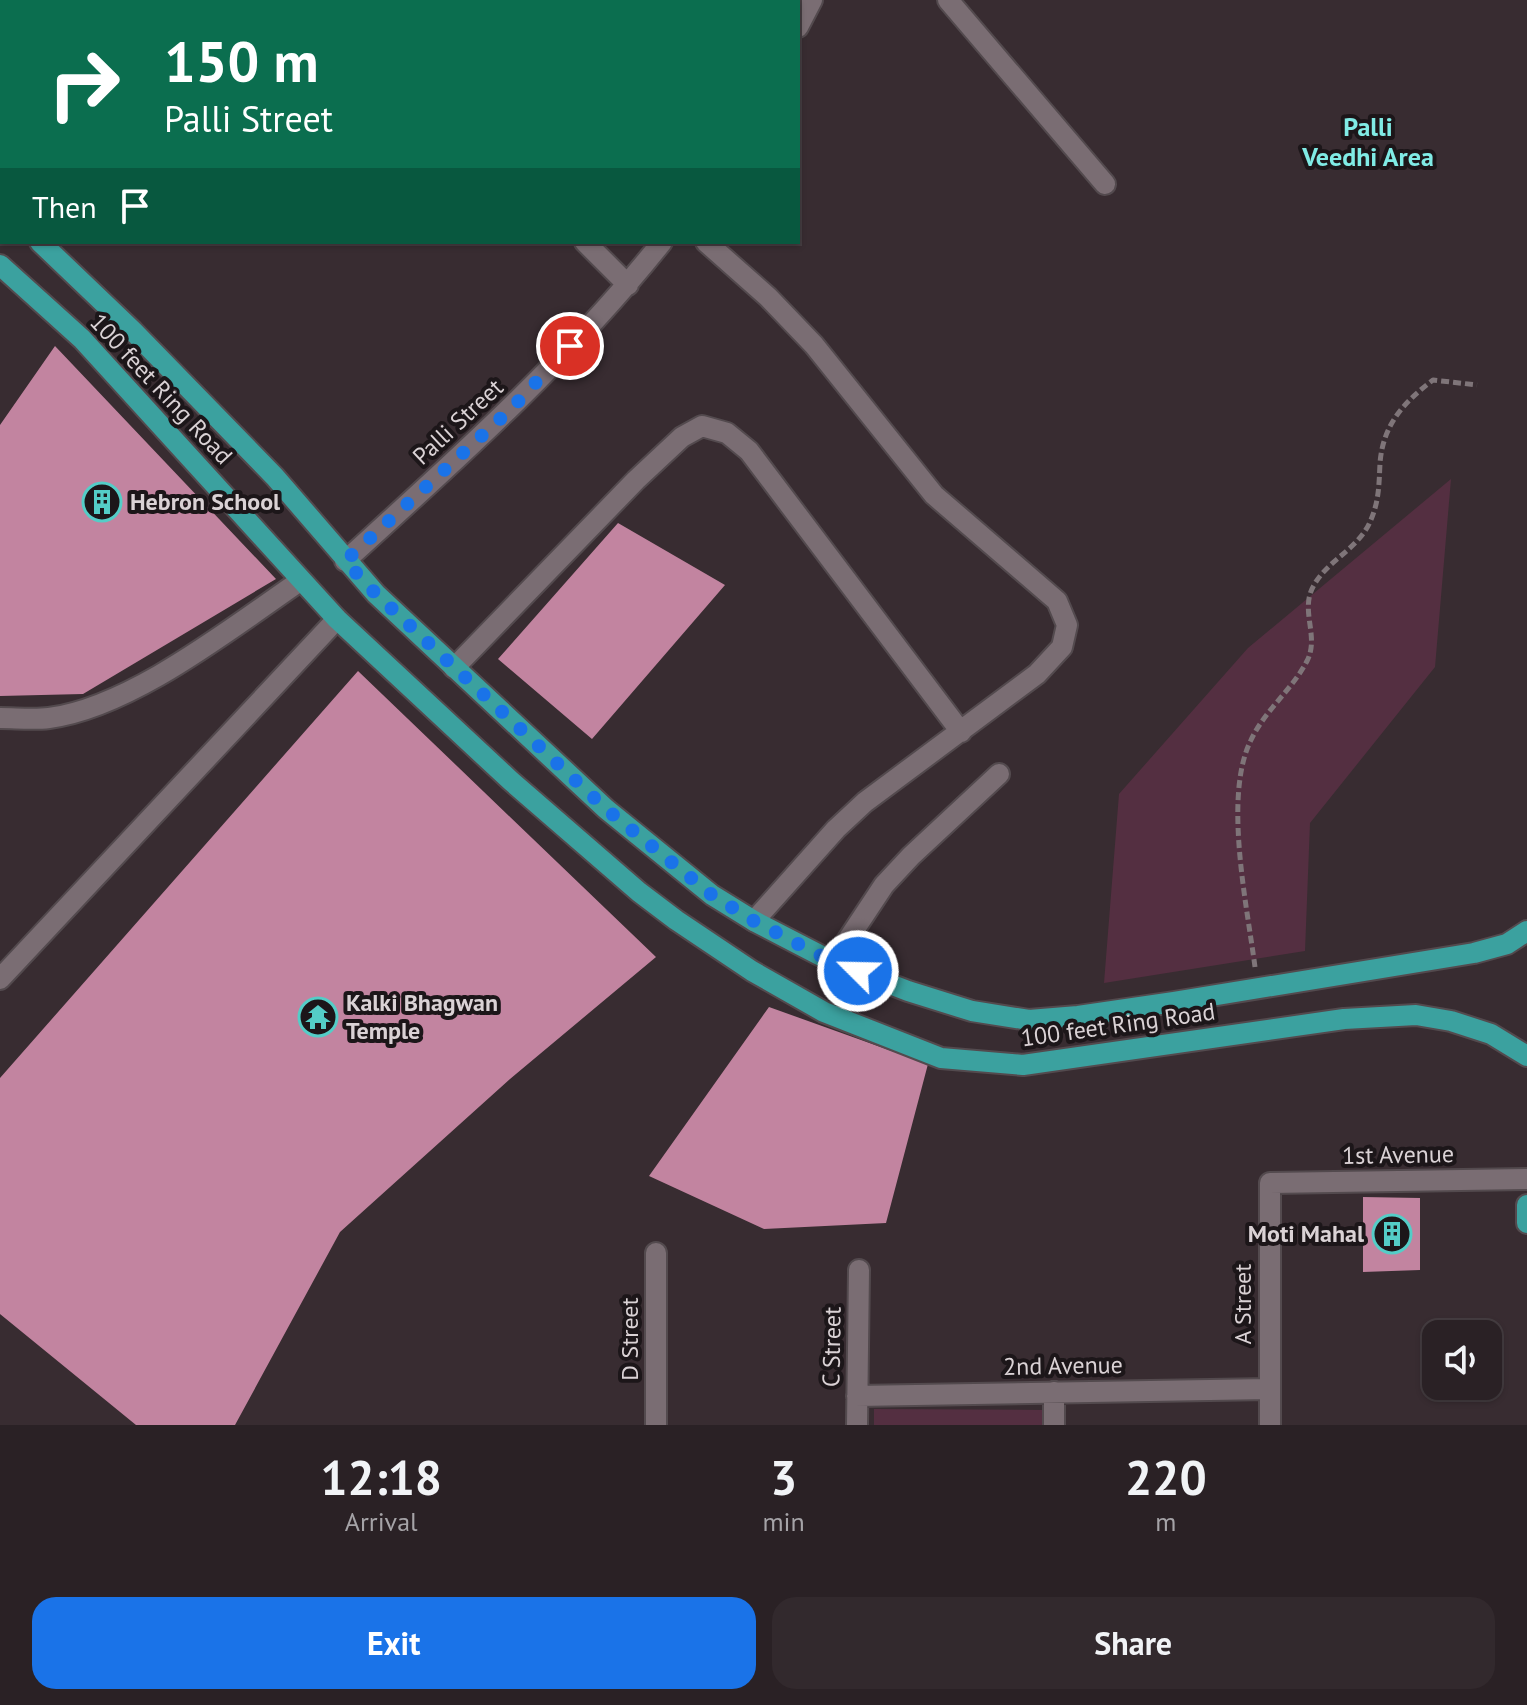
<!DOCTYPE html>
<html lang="en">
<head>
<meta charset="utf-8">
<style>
  :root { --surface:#2a2125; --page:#32292d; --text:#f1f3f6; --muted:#a5a3a7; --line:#463e42; --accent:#1a73e8 }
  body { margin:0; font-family:"PT Sans",sans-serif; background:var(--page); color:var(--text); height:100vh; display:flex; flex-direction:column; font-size:30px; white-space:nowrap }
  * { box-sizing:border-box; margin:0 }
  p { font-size:26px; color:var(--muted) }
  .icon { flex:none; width:44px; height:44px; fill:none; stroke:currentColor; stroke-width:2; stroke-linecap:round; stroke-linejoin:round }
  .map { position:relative; height:1425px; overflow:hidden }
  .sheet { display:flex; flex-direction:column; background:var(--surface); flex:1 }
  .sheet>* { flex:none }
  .banner { position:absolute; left:0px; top:0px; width:800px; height:244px; box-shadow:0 2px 6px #0004,0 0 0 2px var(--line); background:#0b6e4f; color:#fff; overflow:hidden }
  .buttons { position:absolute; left:1422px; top:1320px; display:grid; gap:16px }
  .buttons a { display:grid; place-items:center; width:80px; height:80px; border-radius:16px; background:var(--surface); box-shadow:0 2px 6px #0004,0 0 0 2px var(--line); font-size:40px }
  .pin { position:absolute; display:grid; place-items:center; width:68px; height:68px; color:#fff; margin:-34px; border:4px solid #fff; border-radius:50%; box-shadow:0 2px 8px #0007 }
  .me { position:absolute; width:88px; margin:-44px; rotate:293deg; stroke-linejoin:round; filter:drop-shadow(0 0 6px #0008) }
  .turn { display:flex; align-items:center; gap:28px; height:168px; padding:0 32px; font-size:36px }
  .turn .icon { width:104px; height:104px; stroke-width:2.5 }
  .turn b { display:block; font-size:56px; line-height:68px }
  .then { display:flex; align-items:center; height:76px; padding:0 32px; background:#0003; gap:16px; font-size:30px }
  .eta { display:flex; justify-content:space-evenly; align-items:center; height:136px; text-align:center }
  .eta b { font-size:48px; font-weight:800; line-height:56px }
  .button { display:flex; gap:16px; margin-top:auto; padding:16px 32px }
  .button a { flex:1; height:92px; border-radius:24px; background:var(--accent); color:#fff; font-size:32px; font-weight:800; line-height:92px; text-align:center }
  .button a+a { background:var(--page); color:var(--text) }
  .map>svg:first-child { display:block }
  .green { fill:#542f41 }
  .building { fill:#c284a0 }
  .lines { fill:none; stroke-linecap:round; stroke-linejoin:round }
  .street-casing { stroke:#534a4e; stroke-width:24 }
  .primary-casing { stroke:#534a4e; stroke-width:24 }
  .path { stroke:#7f7579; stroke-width:5; stroke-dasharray:8 4; stroke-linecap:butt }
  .street { stroke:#7a6d73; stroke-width:20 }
  .primary { stroke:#3ba19f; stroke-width:20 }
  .route { stroke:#1a73e8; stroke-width:14; stroke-dasharray:0 25.2 }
  .labels { text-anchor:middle; stroke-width:8; stroke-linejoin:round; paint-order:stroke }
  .street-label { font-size:24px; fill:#dad2d5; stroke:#1c1619 }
  .poi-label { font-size:24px; font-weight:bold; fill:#dad2d5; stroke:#1c1619; text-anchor:start }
  .neighbourhood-label { font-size:26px; font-weight:bold; fill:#80ebe5; stroke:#1c1619 }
</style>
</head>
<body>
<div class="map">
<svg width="1527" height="1425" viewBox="0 0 1527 1425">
  <rect width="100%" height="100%" fill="#382c31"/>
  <!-- green -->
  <path class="green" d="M 1451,479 L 1435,667 L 1310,823 L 1305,951 L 1104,983 L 1119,794 L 1248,648 Z
    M 874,1409 L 1044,1410 L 1044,1425 L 874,1425 Z"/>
  <!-- building -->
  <path class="building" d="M 55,346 L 276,579 L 83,694 L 0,696 L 0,425 Z
    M 618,523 L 725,585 L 592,739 L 498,659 Z
    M 358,671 L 656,957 L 510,1079 L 340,1232 L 235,1425 L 136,1425 L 0,1314 L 0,1078 Z
    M 769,1007 L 928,1064 L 886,1223 L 764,1229 L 649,1176 Z
    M 1363,1197 L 1420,1198 L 1420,1270 L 1363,1272 Z"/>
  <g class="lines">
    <!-- street casing -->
    <g class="street-casing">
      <path id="street" d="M 259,0 L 261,2
        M 513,0 L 514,2
        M 948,0 L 1105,184
        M 201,2 L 202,0
        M 612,2 L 614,0
        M 798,27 L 812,0
        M 585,242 L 628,285
        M 706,242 L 768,297 L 814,345 L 934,495 L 1057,601 L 1067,625 L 1062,647 L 1037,674 L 865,802 L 836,829 L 754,921
        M 345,561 C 456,460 568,360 662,242
        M 454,668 L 636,480 L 682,437 L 702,426 L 727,433 L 749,451 L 961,732
        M 0,718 C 16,718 33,720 49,718 C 132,707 231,628 300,581
        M 833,962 L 884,885 L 911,856 L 999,774
        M 0,979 L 337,619
        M 1054,1392 L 1054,1425
        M 857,1396 L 1269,1389
        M 656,1425 L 656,1253
        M 857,1425 L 859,1270
        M 1270,1425 L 1270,1183 L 1527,1179"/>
    </g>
    <!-- primary casing -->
    <g class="primary-casing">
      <path id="primary" d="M 0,205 L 2,207
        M 40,242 L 133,331 L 275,477 L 376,594 L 606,809 L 712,895 L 754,921 L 833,962 L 908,991 L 972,1011 L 1029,1020 L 1078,1016 L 1174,1002 L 1474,953 L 1507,944 L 1527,931
        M 0,265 L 82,339 L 337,619 L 511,781 L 639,892 L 676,920 L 752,971 L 824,1012 L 941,1058 L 1023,1065 L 1344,1019 L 1416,1015 L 1451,1021 L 1491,1034 L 1527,1056
        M 1527,1205 L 1527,1223"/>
    </g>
    <!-- path -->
    <path class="path" d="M 1255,967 C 1247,905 1223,796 1251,740 C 1265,710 1292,690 1307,661 C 1320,636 1299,610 1314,585 C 1328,560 1358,549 1370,522 C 1379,502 1379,485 1380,463 C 1383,425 1403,403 1433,380 L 1477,385"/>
    <!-- street -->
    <use href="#street" class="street"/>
    <!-- primary -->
    <use href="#primary" class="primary"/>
  </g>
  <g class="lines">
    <!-- route -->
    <path class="route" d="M 570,346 L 512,408 L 345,561 L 376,594 L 606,809 L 712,895 L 754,921 L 833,962 L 858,971"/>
  </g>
  <!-- icons -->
  <defs>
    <g id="building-ring" transform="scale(2)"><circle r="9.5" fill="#1c1619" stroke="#54cdc7" stroke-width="1.5"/><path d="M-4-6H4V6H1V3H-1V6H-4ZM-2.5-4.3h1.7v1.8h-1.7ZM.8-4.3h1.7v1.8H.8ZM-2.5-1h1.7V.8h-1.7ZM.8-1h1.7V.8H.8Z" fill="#54cdc7"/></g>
    <g id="temple-ring" transform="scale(2)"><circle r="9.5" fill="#1c1619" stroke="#54cdc7" stroke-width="1.5"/><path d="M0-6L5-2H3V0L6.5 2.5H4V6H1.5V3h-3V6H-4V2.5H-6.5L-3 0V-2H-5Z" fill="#54cdc7"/></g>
  </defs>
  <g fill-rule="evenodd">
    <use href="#building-ring" x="102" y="502"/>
    <use href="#temple-ring" x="318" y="1017"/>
    <use href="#building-ring" x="1392" y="1234"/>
  </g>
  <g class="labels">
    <!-- street labels -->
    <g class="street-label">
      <text transform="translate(161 389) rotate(47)" y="8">100 feet Ring Road</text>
      <text transform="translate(458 422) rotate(-43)" y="8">Palli Street</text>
      <text transform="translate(1118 1025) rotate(-8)" y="8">100 feet Ring Road</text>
      <text transform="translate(1398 1155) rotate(-1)" y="8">1st Avenue</text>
      <text transform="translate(1243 1304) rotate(-90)" y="8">A Street</text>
      <text transform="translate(630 1339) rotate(-90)" y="8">D Street</text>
      <text transform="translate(832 1347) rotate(-89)" y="8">C Street</text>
      <text transform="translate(1063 1366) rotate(-1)" y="8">2nd Avenue</text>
    </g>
    <!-- poi labels -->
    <g class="poi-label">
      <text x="130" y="510">Hebron School</text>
      <text x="346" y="1011">Kalki Bhagwan<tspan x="346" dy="28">Temple</tspan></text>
      <text x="1364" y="1242" text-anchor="end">Moti Mahal</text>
    </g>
    <!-- neighbourhood labels -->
    <g class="neighbourhood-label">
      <text x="1368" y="136">Palli<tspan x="1368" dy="30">Veedhi Area</tspan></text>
    </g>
  </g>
</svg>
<div class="buttons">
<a><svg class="icon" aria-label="sound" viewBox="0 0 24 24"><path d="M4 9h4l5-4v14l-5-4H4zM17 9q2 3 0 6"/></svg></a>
</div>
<div class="pin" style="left:570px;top:346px;background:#d93025"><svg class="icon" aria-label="arrive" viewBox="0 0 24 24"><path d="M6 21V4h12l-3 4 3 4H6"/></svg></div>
<svg class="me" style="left:858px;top:971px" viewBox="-20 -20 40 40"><circle r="17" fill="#1a73e8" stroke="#fff" stroke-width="3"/><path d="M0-11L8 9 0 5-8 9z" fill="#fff"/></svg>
<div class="banner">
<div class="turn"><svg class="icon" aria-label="right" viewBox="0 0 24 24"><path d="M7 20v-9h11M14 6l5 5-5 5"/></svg><div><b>150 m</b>Palli Street</div></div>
<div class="then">Then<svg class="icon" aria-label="arrive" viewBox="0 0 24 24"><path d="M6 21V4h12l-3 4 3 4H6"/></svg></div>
</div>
</div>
<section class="sheet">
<div class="eta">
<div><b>12:18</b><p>Arrival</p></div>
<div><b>3</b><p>min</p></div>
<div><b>220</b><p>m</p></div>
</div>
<div class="button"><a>Exit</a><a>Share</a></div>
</section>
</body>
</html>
